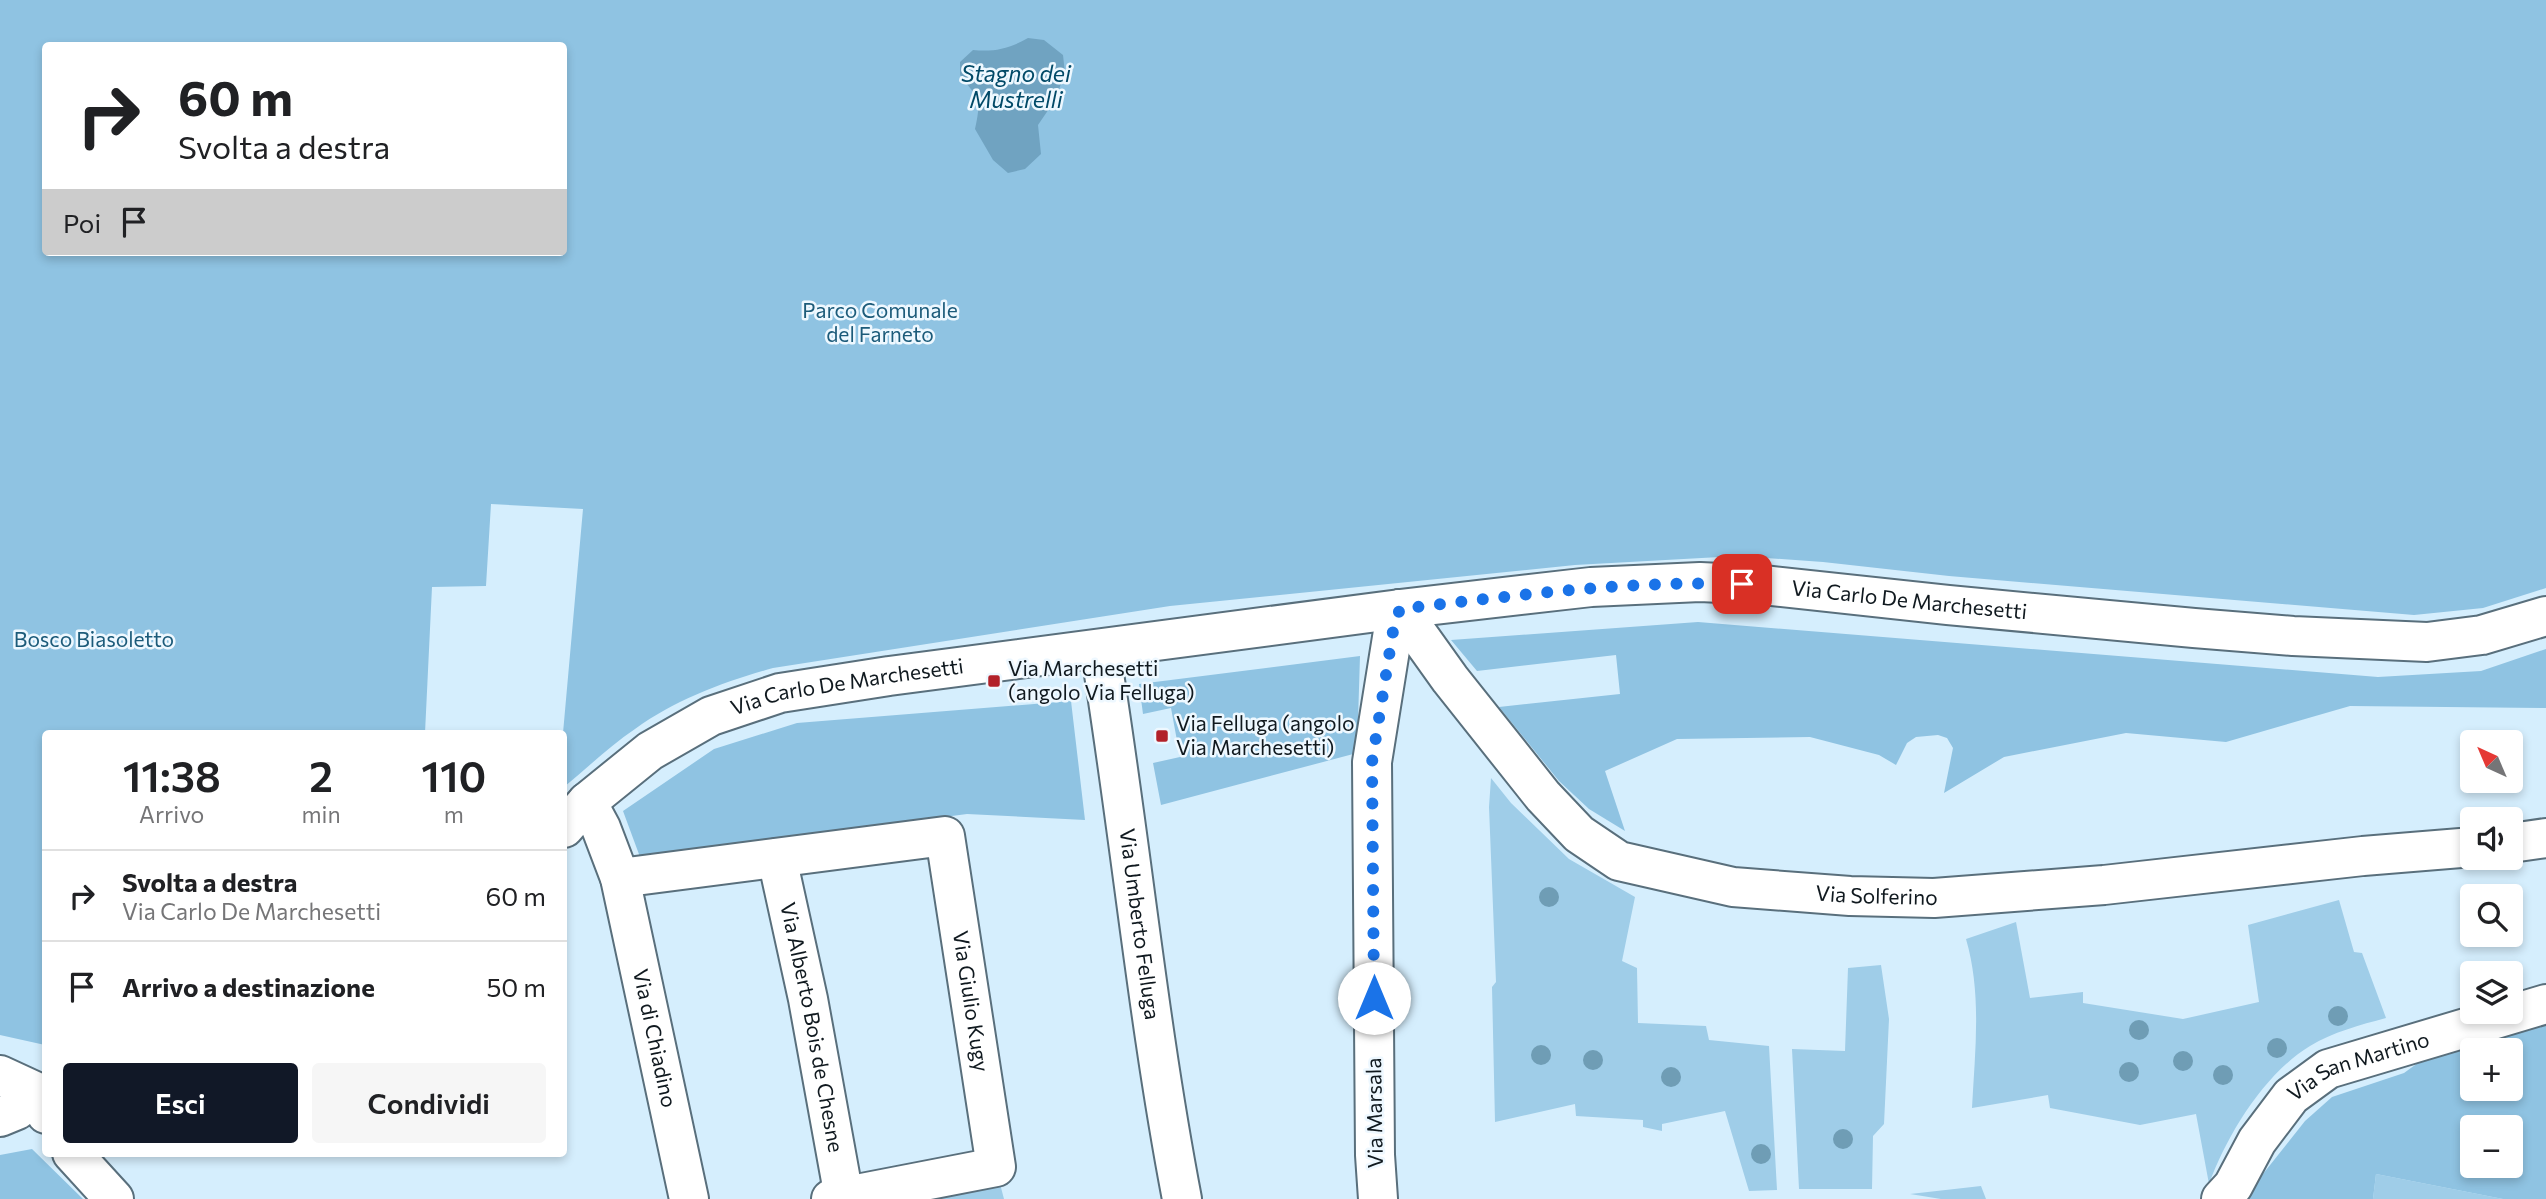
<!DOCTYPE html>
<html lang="it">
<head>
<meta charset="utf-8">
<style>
  :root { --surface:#fff; --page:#f6f6f6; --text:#202124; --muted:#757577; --line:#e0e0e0; --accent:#111827 }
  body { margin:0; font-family:Commissioner,sans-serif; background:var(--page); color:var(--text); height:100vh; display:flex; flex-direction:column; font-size:26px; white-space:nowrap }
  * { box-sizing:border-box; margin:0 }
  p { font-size:23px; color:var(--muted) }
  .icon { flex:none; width:38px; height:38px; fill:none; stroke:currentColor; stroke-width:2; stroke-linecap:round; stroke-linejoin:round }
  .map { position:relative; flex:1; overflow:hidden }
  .side { position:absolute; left:42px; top:730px; width:525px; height:427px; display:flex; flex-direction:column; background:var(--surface); border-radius:7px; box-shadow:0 4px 10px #0003 }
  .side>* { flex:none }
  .top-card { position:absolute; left:42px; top:42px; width:525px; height:214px; border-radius:7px; box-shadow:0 4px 10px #0003; background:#fff; color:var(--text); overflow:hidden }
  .needle { width:46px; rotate:316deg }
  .buttons { position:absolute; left:2460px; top:730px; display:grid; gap:14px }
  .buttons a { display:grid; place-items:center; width:63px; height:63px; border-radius:7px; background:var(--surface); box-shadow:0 4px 10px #0003; font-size:35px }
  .pin { position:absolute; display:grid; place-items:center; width:60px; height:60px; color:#fff; margin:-30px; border-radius:14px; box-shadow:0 4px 10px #0006 }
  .me { position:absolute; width:77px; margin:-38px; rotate:0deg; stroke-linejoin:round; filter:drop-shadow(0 0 5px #0008) }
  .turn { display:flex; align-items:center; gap:24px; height:147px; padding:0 21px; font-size:32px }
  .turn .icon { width:91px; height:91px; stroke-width:2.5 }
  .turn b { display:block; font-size:49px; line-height:60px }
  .then { display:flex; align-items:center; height:66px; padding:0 21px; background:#0003; gap:14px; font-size:26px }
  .eta { display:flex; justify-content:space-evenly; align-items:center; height:119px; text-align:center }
  .eta b { font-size:42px; font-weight:600; line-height:49px }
  .cta { display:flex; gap:14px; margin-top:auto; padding:14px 21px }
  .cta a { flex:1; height:80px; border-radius:7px; background:var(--accent); color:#fff; font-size:28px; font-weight:600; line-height:80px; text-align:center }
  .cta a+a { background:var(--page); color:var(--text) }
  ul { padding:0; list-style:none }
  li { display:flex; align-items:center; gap:21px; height:91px; padding:0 21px; border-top:2px solid var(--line) }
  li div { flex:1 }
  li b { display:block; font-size:26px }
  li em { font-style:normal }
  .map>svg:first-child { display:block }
  .green { fill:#9fcde8 }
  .forest { fill:#8fc3e2; fill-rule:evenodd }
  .water { fill:#70a3c1 }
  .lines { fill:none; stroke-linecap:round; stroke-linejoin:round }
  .minor-casing { stroke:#596f7c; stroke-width:42 }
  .secondary-casing { stroke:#596f7c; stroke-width:42 }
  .minor { stroke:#fff; stroke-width:38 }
  .secondary { stroke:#fff; stroke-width:38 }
  .tree { fill:#6f9db5 }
  .route { stroke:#1a73e8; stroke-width:12; stroke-dasharray:0 21.6 }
  .poi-dot { fill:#b22129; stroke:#eef8ff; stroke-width:2.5 }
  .labels { text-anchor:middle; stroke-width:5; stroke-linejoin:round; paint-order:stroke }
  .park-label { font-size:21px; fill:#1c5b7a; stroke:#eef8ff }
  .street-label { font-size:21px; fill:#10191f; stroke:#eef8ff }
  .poi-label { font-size:21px; fill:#10191f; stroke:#eef8ff; text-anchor:start }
  .water-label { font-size:23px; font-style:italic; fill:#014967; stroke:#eef8ff }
</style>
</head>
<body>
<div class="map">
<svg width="2546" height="1199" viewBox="0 0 2546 1199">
  <rect width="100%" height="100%" fill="#d5eefd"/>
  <!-- green -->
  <path class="green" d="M 1491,778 L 1511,803 L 1569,859 L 1635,897 L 1622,961 L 1637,968 L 1638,1023 L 1706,1026 L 1709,1040 L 1769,1046 L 1777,1190 L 1749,1191 L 1725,1111 L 1662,1124 L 1662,1131 L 1643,1127 L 1643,1120 L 1576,1116 L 1575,1104 L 1495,1122 L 1492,987 L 1496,982 L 1489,807 Z
    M 2339,900 L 2354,952 L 2362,953 L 2386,1018 C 2360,1025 2333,1032 2310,1046 C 2264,1074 2227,1135 2209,1184 L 2196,1114 L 2140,1125 L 2050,1108 L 2048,1095 L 1972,1108 C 1975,1051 1982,994 1966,939 L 2016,922 L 2030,998 L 2083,992 L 2083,1003 L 2183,1019 L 2259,1002 L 2248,925 Z
    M 1881,965 L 1889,1019 L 1884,1124 L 1873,1136 L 1872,1189 L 1799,1189 L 1792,1049 L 1845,1051 L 1848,968 Z
    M 2376,1174 L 2503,1199 L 2373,1199 Z
    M 999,1180 L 1004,1199 L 907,1199 Z
    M 1981,1186 L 1986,1199 L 1941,1199 L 1910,1194 Z"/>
  <!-- forest -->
  <path class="forest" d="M 0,0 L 2546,0 L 2546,588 L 2483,608 L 2414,615 L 1949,576 L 1823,562 L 1738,556 L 1575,565 L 1170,606 L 773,668 C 724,682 677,699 635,729 C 610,746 587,768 564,787 L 563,733 L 583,509 L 491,504 L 486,586 L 432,587 L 425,733 L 46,733 L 45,1045 L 0,1035 ZM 46,46 L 564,46 L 564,252 L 46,252 Z
    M 1698,622 L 2378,677 L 2481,671 L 2546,649 L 2546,708 L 2350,706 L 2226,742 L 2126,733 L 2004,757 L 1944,793 L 1953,748 L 1947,738 L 1938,735 L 1916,737 L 1907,743 L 1896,765 L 1879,755 L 1810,737 L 1677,739 L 1605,771 L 1625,831 L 1589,809 L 1559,781 L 1499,707 L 1620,694 L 1616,655 L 1477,671 L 1451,640 Z
    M 1360,656 L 1357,753 L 1161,805 L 1153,763 L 1180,757 L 1171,708 L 1143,714 L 1139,684 Z
    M 1071,701 L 1085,820 L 967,814 L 640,857 L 623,811 L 714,749 L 797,723 Z
    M 2546,1017 L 2546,1199 L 2503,1199 L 2376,1174 L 2373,1199 L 2243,1199 L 2305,1121 L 2332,1097 L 2404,1073 L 2433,1052 ZM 2473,1050 L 2511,1050 L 2511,1088 L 2473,1088 ZM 2473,1127 L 2511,1127 L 2511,1166 L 2473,1166 Z
    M 32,1149 L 83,1199 L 0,1199 L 0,1155 Z"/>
  <!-- water -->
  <path class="water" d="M 1028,38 L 1044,40 L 1063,55 L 1065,73 L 1055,100 L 1038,125 L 1041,154 L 1025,169 L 1008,173 L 993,160 L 975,129 C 982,97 978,99 960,75 L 960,62 L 973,50 C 994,52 1009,49 1028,38 Z"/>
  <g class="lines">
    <!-- minor casing -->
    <g class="minor-casing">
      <g id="minor">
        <path id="s1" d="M 1400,609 L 1450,679 L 1543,796 L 1579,834 L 1619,861 L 1733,887 L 1850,896 L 1934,898 L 2104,885 L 2363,856 L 2473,847"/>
        <path id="s2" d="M 1100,649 C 1130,832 1147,1017 1182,1199"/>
        <path id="s3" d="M 587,802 L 601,828 L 620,878 L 689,1199"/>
        <path d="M 2511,843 L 2546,838"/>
        <path id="s4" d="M 777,858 L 808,999 L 844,1197"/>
        <path id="s5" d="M 620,878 L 945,836 L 996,1167 L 831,1199"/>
        <path d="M 0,1117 L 17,1110 L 39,1093 L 46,1114"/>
        <path d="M 72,1153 L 114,1199"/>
        <path d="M 1378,1199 L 1375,1155 L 1372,762 L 1394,625 L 1400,609"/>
        <path id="s6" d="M 2221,1199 L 2233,1186 L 2257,1141 L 2291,1096 L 2328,1069 L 2546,1004"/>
      </g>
    </g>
    <!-- secondary casing -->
    <g class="secondary-casing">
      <g id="secondary">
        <path id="s7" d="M 564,828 L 587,802 L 650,751 L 711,716 L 780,693 L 889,676 L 1400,609 L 1591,587 L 1700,582 L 1763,585 L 1948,605 L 2194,628 L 2293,636 L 2427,642 L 2482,635 L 2546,616"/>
        <path d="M 0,1075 L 39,1093 L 46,1094"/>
      </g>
    </g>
    <!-- minor -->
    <use href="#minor" class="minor"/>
    <!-- secondary -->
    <use href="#secondary" class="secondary"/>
  </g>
  <!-- trees -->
  <g class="tree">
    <circle cx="1549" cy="897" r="10"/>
    <circle cx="2338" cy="1016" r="10"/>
    <circle cx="2139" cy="1030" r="10"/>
    <circle cx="2277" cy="1048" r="10"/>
    <circle cx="1541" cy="1055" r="10"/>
    <circle cx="1593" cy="1060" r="10"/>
    <circle cx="2183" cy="1061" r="10"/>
    <circle cx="2129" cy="1072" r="10"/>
    <circle cx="2223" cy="1075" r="10"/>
    <circle cx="1671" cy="1077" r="10"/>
    <circle cx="1843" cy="1139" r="10"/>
    <circle cx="1761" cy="1154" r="10"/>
  </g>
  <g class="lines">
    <!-- route -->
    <path class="route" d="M 1374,998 L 1372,762 L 1394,625 L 1400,609 C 1514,596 1627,580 1742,584"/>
  </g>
  <!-- markers -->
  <g class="poi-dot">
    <rect x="987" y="674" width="14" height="14" rx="3.5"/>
    <rect x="1155" y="729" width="14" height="14" rx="3.5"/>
  </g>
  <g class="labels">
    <!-- park labels -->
    <g class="park-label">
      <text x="880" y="318">Parco Comunale<tspan x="880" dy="24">del Farneto</tspan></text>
      <text x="94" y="647">Bosco Biasoletto</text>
    </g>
    <!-- street labels -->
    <g class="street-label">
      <text dy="7" stroke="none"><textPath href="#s7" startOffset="1396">Via Carlo De Marchesetti</textPath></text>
      <text dy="7" stroke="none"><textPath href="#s7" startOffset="326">Via Carlo De Marchesetti</textPath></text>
      <text dy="7" stroke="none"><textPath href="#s1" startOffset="597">Via Solferino</textPath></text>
      <text dy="7" stroke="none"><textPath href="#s2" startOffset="278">Via Umberto Felluga</textPath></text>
      <text dy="7" stroke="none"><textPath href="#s5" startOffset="495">Via Giulio Kugy</textPath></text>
      <text dy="7" stroke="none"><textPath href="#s4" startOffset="173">Via Alberto Bois de Chesne</textPath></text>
      <text dy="7" stroke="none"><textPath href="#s3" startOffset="247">Via di Chiadino</textPath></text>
      <text dy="7" stroke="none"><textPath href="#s6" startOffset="200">Via San Martino</textPath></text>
      <text transform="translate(1375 1113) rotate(-91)" y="7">Via Marsala</text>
    </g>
    <!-- poi labels -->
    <g class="poi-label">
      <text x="1008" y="676">Via Marchesetti<tspan x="1008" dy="24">(angolo Via Felluga)</tspan></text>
      <text x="1176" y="731">Via Felluga (angolo<tspan x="1176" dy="24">Via Marchesetti)</tspan></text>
    </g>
    <!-- water labels -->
    <g class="water-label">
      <text x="1016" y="82">Stagno dei<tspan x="1016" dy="26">Mustrelli</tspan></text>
    </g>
  </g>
</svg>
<div class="buttons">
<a><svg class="needle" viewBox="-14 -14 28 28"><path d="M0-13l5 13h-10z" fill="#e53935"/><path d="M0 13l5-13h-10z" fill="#757577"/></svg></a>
<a><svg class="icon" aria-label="sound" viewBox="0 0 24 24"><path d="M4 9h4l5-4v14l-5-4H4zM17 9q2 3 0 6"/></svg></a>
<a><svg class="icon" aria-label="search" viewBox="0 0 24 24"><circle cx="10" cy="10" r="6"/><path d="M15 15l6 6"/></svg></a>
<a><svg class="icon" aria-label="layers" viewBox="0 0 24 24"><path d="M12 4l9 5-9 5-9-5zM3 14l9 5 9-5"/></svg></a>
<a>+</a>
<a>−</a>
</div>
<div class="pin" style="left:1742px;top:584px;background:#d93025"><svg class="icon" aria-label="arrive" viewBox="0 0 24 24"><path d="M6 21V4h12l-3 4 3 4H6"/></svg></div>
<svg class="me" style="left:1374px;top:998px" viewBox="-20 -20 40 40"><circle r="19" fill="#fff"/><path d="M0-13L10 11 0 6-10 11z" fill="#1a73e8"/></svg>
<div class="top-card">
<div class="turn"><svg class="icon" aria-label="right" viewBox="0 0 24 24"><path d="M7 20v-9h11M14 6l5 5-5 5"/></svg><div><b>60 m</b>Svolta a destra</div></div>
<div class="then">Poi<svg class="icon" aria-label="arrive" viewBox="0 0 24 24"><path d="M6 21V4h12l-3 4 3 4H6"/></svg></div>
</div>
<section class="side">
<div class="eta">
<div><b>11:38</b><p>Arrivo</p></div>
<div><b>2</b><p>min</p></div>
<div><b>110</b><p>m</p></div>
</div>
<ul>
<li><svg class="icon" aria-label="right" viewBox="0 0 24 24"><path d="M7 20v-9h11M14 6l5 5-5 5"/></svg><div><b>Svolta a destra</b><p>Via Carlo De Marchesetti</p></div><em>60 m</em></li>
<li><svg class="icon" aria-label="arrive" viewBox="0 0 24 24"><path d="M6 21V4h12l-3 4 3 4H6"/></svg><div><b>Arrivo a destinazione</b></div><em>50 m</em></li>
</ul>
<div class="cta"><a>Esci</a><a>Condividi</a></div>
</section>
</div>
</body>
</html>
